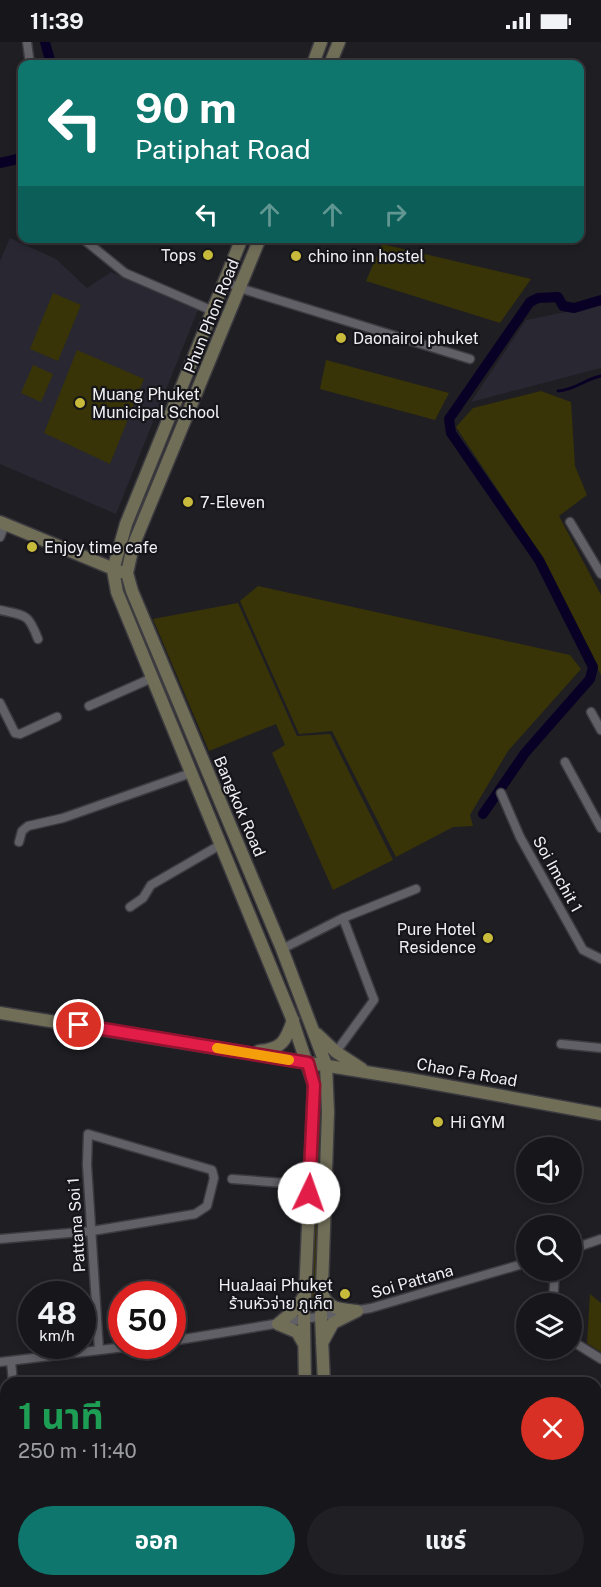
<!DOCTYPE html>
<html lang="th">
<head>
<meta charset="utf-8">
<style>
  :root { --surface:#17161a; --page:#201f23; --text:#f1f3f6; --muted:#9e9fa2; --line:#363539; --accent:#0f766e }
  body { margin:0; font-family:"Public Sans","Noto Sans Thai",sans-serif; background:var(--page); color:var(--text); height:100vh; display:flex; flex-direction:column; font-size:22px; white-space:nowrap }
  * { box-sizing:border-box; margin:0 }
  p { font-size:20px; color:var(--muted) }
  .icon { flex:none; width:33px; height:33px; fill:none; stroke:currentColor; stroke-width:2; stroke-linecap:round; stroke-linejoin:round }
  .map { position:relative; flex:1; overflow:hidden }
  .sheet { position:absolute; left:0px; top:1335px; width:602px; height:210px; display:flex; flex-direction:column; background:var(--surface); border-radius:18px 18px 0 0; box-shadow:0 3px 9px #0003,0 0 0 2px var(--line) }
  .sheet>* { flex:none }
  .hud { position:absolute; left:18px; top:18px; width:566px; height:183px; border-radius:12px; box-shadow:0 3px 9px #0003,0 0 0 2px var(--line); background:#0f766e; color:#fff; overflow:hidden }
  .fabs { position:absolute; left:516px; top:1095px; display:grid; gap:12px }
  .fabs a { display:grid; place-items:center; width:66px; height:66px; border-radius:50%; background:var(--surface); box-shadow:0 3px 9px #0003,0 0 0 2px var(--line); font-size:30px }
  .speed { position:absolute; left:18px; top:1239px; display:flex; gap:12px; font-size:30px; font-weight:700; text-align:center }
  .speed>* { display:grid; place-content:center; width:78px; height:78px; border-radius:50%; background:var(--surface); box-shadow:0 3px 9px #0003,0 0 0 2px var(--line); line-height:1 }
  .speed small { font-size:15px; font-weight:400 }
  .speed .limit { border:9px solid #d22; background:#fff; color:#111 }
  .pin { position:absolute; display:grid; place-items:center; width:51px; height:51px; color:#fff; margin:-26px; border:3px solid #fff; border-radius:50%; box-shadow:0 2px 6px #0007 }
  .me { position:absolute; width:66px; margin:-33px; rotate:3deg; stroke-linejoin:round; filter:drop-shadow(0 0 4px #0008) }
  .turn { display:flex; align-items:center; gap:21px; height:126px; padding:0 18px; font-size:27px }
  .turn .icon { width:78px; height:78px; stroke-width:2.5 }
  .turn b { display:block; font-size:42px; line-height:51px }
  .lanes { display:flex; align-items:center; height:57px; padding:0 18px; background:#0003; justify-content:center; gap:30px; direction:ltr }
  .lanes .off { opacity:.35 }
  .round { display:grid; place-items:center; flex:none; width:63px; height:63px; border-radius:32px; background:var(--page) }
  .summary { display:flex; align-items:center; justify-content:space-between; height:102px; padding:0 18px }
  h1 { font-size:36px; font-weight:700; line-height:45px; color:#1e9e55 }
  .button { display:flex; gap:12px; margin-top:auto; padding:12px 18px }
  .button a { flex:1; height:69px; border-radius:36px; background:var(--accent); color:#fff; font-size:24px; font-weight:700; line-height:69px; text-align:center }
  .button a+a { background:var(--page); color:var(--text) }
  .status { display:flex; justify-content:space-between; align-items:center; height:42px; padding:0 30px; background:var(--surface); direction:ltr }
  .status svg { height:16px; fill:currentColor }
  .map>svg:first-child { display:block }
  .built { fill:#282732 }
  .green { fill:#383407 }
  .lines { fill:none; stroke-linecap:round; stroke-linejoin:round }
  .stream { stroke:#090025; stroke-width:3 }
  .canal { stroke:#090025; stroke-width:10 }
  .street-casing { stroke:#3c3b40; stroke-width:11 }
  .secondary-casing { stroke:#3c3b40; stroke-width:15 }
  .street { stroke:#616066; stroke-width:8 }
  .secondary { stroke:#716e58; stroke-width:12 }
  .route-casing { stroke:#92132f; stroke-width:15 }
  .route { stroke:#e11d48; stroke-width:10 }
  .slow { stroke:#f59e0b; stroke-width:10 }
  .poi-dot { fill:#c8bb3b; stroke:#16151a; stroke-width:2 }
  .labels { text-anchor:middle; stroke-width:4.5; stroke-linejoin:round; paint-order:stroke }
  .poi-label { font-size:16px; fill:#f0f0f4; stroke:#16151a; text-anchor:start }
  .street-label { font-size:16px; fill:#f0f0f4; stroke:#16151a }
</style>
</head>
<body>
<div class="status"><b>11:39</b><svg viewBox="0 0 49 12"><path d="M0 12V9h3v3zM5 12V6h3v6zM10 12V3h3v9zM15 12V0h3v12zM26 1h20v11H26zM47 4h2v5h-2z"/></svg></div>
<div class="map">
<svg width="601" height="1545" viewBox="0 0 601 1545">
  <rect width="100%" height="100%" fill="#1f1e23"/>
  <!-- built -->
  <path class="built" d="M 10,196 L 56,217 L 87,246 L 111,230 L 198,268 L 116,472 L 0,422 L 0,219 Z
    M 601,263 L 601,326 L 471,360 L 526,278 Z"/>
  <!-- green -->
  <path class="green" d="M 382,202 L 531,237 L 500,281 L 366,239 Z
    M 53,251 L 81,263 L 58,319 L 30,307 Z
    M 77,308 L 144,337 L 110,422 L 44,391 Z
    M 326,318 L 449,351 L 435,378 L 320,347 Z
    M 33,323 L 53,332 L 41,360 L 21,351 Z
    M 541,349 L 571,360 L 575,424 L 587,453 L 559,474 L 601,553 L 601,633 L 543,516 L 456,385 L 473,366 Z
    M 258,544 L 570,613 L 581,627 L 508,709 L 470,773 L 473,784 L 453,785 L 396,815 L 332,689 L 299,692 L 240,559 Z
    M 238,561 L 297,694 L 330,692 L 393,818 L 333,848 L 272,711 L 285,703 L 276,682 L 209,709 L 153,577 Z
    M 320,1047 L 323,1051 L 317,1254 L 314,1257 L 311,1254 L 317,1051 Z
    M 590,1252 L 601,1261 L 601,1310 L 587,1301 Z
    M 596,1503 L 601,1507 L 601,1545 L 548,1545 L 557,1539 L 596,1539 Z"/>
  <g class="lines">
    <!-- stream -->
    <path class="stream" d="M 558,349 C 575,348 585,337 601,334"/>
    <!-- canal -->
    <path class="canal" d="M 45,0 L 51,22
      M 0,121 L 22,116
      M 483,772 L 525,711 L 590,637 L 593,625 L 539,518 L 451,391 L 449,377 L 530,260 L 538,256 L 558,255 L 563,264 L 574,266 L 601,258"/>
    <!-- street casing -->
    <g class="street-casing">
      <path id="street" d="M 27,0 L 30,22
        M 82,196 L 125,231 L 213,269
        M 225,240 L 246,248 L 470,317
        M 570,480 L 601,532
        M 0,495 L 5,482
        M 0,568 C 26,574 28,571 38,597
        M 0,661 L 15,691 L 20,692 L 57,675
        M 89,664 L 152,636
        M 591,670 L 601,688
        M 565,720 L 601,786
        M 501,751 L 520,795 L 583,908 L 601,917
        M 19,800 L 22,789 L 28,784 L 63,776 L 191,731
        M 130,865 L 143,856 L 151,843 L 220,803
        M 282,907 L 343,876 L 416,847
        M 561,1002 L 601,1006
        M 336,1010 L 374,958 L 343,876
        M 232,1137 L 310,1143
        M 0,1197 L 92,1189 L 195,1172 L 207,1164 L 214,1136 L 212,1128 L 88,1092 L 87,1123 L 99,1308
        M 572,1207 L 601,1197
        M 553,1262 L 555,1228
        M 172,1299 L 371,1266 L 526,1221
        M 572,1299 L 601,1317
        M 11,1319 L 13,1341
        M 0,1320 L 133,1304
        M 36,1539 L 38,1545
        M 0,1541 L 11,1539"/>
    </g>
    <!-- secondary casing -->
    <g class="secondary-casing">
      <path id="secondary" d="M 313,22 L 321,0
        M 330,22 L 339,0
        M 242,196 L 126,482 L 113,528 L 117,550 L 291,974 L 314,1043 L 304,1278 L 305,1341
        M 260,196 L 133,504 L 127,531 L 132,549 L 282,907 L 326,1023 L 328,1070 L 321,1275 L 324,1341
        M 0,480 L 121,530
        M 0,971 L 409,1037 L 601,1072
        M 317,992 L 336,1010 L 362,1027
        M 259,1009 C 282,1007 286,999 293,978
        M 322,1251 C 328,1267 339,1267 356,1269
        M 322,1301 L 333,1281 L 357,1269
        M 304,1302 L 297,1290 L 278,1282 L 297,1266 L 304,1254
        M 341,1539 L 344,1545
        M 363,1539 L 365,1545"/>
    </g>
    <!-- street -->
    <use href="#street" class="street"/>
    <!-- secondary -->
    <use href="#secondary" class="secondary"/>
  </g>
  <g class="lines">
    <!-- route casing -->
    <g class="route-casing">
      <path id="route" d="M 79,983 L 308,1021 L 314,1043 L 309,1151"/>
    </g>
    <!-- route -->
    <use href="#route" class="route"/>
    <!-- slow -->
    <path class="slow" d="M 217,1006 L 289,1018"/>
  </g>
  <!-- markers -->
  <g class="poi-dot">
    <circle cx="208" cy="213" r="6"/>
    <circle cx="296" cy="214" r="6"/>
    <circle cx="341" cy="296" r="6"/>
    <circle cx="80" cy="361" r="6"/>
    <circle cx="188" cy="460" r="6"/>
    <circle cx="32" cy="505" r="6"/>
    <circle cx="488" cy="896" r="6"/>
    <circle cx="438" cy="1080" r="6"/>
    <circle cx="345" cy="1252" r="6"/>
  </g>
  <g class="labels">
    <!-- poi labels -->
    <g class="poi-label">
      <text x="196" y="219" text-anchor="end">Tops</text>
      <text x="308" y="220">chino inn hostel</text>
      <text x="353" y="302">Daonairoi phuket</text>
      <text x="92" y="358">Muang Phuket<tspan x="92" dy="18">Municipal School</tspan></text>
      <text x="200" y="466">7-Eleven</text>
      <text x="44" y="511">Enjoy time cafe</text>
      <text x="476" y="893" text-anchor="end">Pure Hotel<tspan x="476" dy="18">Residence</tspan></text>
      <text x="450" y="1086">Hi GYM</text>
      <text x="333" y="1249" text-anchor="end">HuaJaai Phuket<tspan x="333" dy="18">ร้านหัวจ่าย ภูเก็ต</tspan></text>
    </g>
    <!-- street labels -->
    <g class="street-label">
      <text transform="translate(211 274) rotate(-68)" y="6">Phun Phon Road</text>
      <text transform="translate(240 764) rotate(67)" y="6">Bangkok Road</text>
      <text transform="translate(558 832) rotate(61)" y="6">Soi Imchit 1</text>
      <text transform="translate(467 1030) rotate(10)" y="6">Chao Fa Road</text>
      <text transform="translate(76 1183) rotate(-94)" y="6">Pattana Soi 1</text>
      <text transform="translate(412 1239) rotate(-16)" y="6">Soi Pattana</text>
    </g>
  </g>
</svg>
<div class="fabs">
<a><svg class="icon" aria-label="sound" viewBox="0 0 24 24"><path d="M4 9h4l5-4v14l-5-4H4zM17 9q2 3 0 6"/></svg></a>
<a><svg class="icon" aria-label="search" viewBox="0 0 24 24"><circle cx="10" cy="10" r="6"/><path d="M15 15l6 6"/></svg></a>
<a><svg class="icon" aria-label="layers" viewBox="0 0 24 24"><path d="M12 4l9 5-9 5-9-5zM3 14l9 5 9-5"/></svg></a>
</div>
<div class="speed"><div>48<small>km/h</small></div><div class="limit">50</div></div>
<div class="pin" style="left:79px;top:983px;background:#d93025"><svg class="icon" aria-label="arrive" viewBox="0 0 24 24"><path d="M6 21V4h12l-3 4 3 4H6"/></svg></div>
<svg class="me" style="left:309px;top:1151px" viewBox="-20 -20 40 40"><circle r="19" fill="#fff"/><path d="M0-13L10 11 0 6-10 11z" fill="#e11d48"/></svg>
<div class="hud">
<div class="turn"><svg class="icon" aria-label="left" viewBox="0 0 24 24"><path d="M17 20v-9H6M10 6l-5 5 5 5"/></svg><div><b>90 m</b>Patiphat Road</div></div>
<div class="lanes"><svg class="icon" aria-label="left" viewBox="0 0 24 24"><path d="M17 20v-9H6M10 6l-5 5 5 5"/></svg><svg class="icon off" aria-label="ahead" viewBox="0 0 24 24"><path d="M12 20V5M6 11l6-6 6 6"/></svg><svg class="icon off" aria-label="ahead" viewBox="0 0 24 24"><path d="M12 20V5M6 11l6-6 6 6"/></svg><svg class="icon off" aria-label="right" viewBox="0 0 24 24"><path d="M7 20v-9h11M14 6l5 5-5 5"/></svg></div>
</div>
<section class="sheet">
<div class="summary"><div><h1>1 นาที</h1><p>250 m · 11:40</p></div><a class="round" style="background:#d93025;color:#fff"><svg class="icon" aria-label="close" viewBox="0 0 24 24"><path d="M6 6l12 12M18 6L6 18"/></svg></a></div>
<div class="button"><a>ออก</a><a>แชร์</a></div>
</section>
</div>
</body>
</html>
